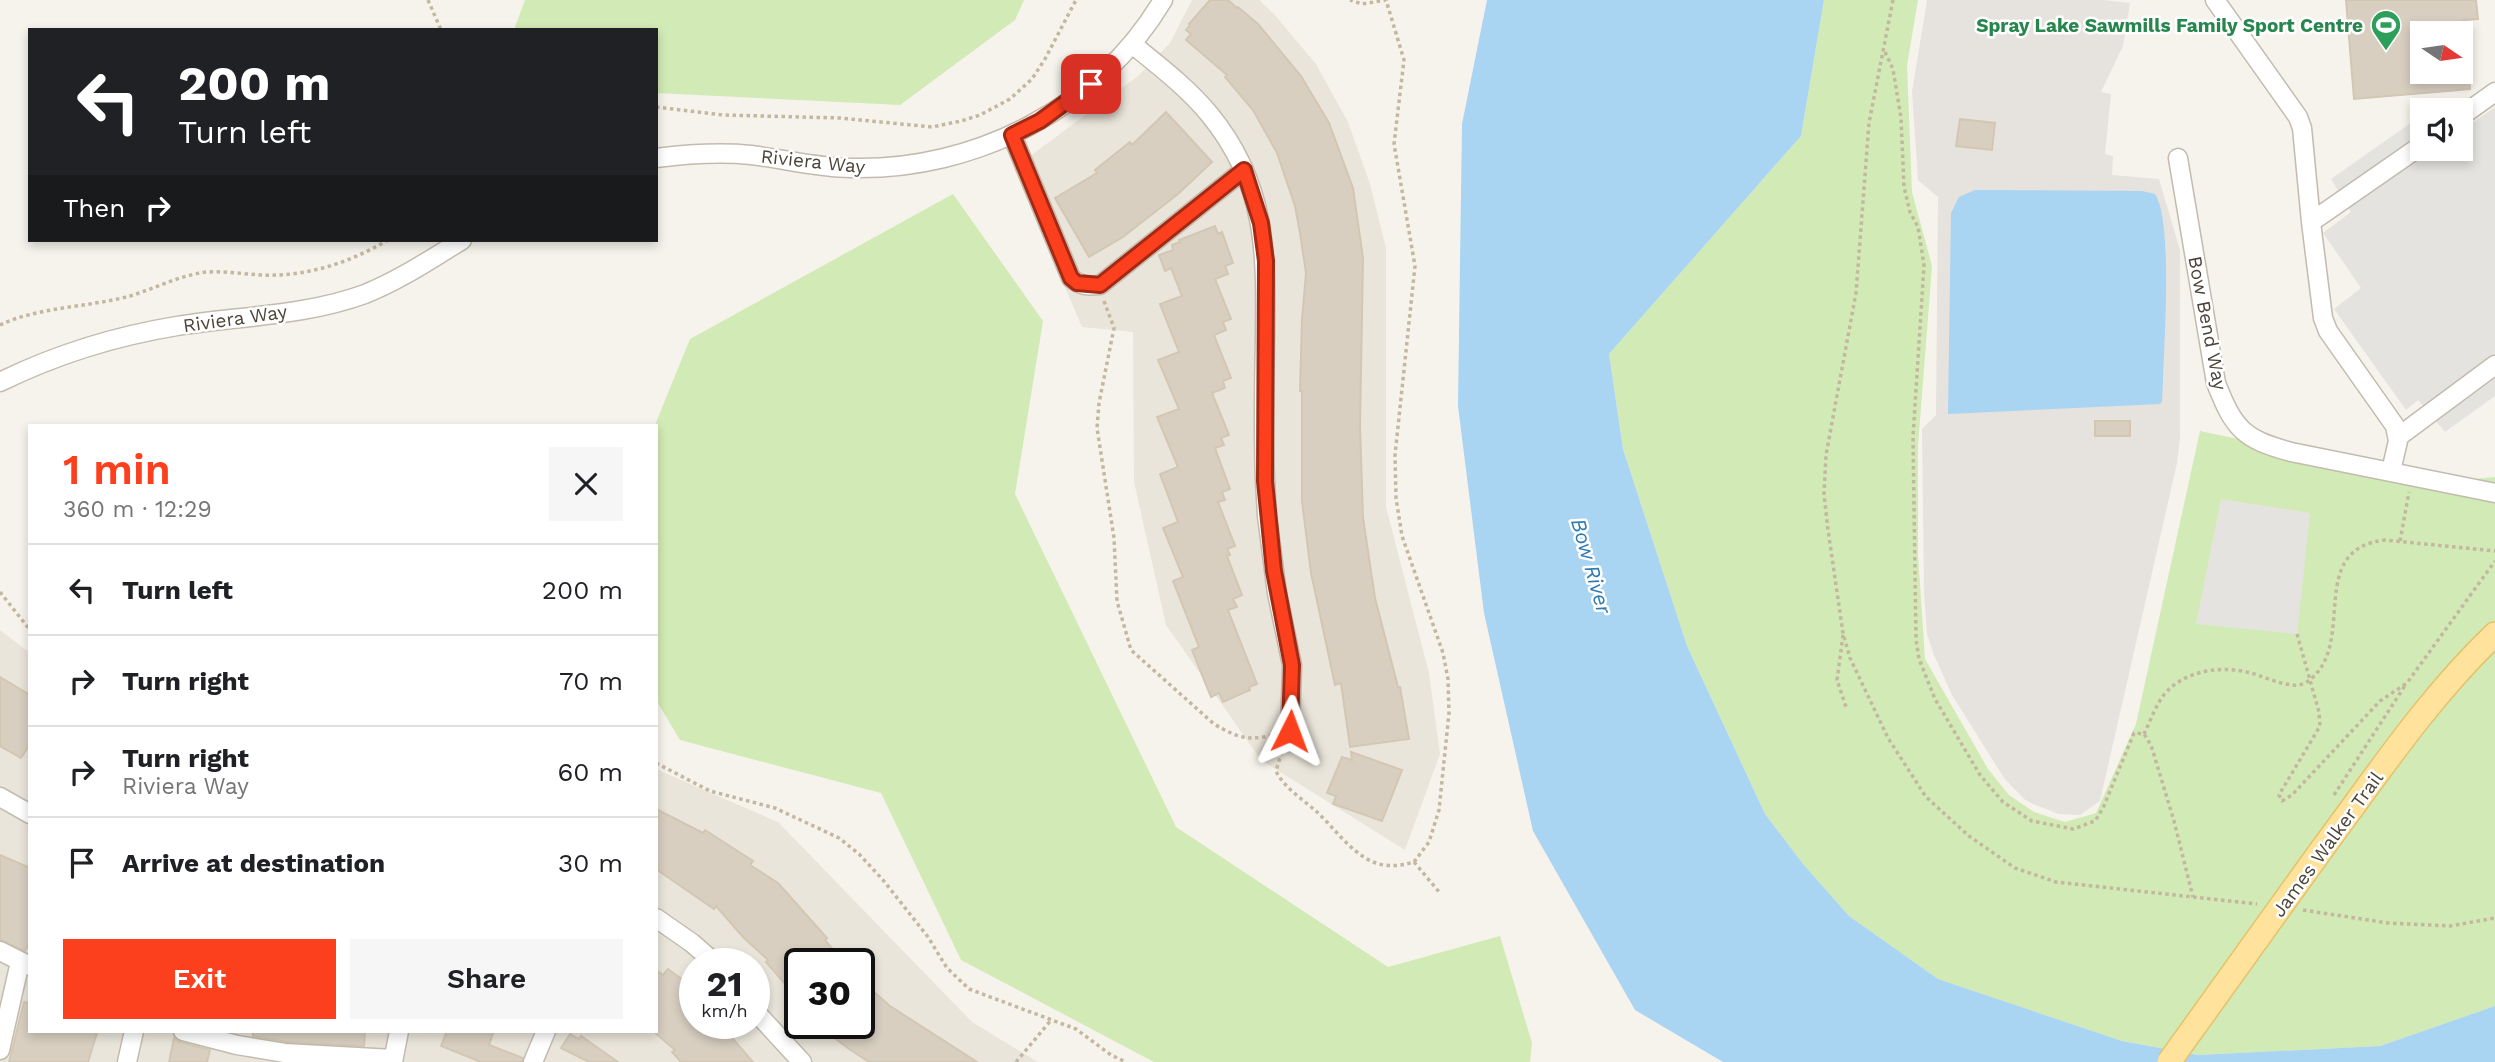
<!DOCTYPE html>
<html lang="en">
<head>
<meta charset="utf-8">
<style>
  :root { --surface:#fff; --page:#f6f6f6; --text:#202124; --muted:#757577; --line:#e0e0e0; --accent:#fc3f1d }
  body { margin:0; font-family:"Work Sans",sans-serif; background:var(--page); color:var(--text); height:100vh; display:flex; flex-direction:column; font-size:26px; white-space:nowrap }
  * { box-sizing:border-box; margin:0 }
  p { font-size:23px; color:var(--muted) }
  .icon { flex:none; width:38px; height:38px; fill:none; stroke:currentColor; stroke-width:2; stroke-linecap:round; stroke-linejoin:round }
  .map { position:relative; flex:1; overflow:hidden }
  .details { position:absolute; left:28px; top:424px; width:630px; height:609px; display:flex; flex-direction:column; background:var(--surface); border-radius:0px; box-shadow:0 4px 10px #0003 }
  .details>* { flex:none }
  .guide { position:absolute; left:28px; top:28px; width:630px; height:214px; border-radius:0px; box-shadow:0 4px 10px #0003; background:#202124; color:#fff; overflow:hidden }
  .needle { width:46px; rotate:103deg }
  .controls { position:absolute; left:2410px; top:21px; display:grid; gap:14px }
  .controls a { display:grid; place-items:center; width:63px; height:63px; border-radius:0px; background:var(--surface); box-shadow:0 4px 10px #0003; font-size:35px }
  .speed { position:absolute; left:679px; top:948px; display:flex; gap:14px; font-size:35px; font-weight:700; text-align:center }
  .speed>* { display:grid; place-content:center; width:91px; height:91px; border-radius:50%; background:var(--surface); box-shadow:0 4px 10px #0003; line-height:1 }
  .speed small { font-size:18px; font-weight:400 }
  .speed .limit { border:4px solid #111; border-radius:10px; background:#fff; color:#111 }
  .pin { position:absolute; display:grid; place-items:center; width:60px; height:60px; color:#fff; margin:-30px; border-radius:14px; box-shadow:0 4px 10px #0006 }
  .me { position:absolute; width:77px; margin:-38px; rotate:3deg; stroke-linejoin:round; filter:drop-shadow(0 0 5px #0008) }
  .turn { display:flex; align-items:center; gap:24px; height:147px; padding:0 35px; font-size:32px }
  .turn .icon { width:91px; height:91px; stroke-width:2.5 }
  .turn b { display:block; font-size:49px; line-height:60px }
  .then { display:flex; align-items:center; height:66px; padding:0 35px; background:#0003; gap:14px; font-size:26px }
  .round { display:grid; place-items:center; flex:none; width:74px; height:74px; border-radius:0px; background:var(--page) }
  .summary { display:flex; align-items:center; justify-content:space-between; height:119px; padding:0 35px }
  h1 { font-size:42px; font-weight:600; line-height:52px; color:var(--accent) }
  .action { display:flex; gap:14px; margin-top:auto; padding:14px 35px }
  .action a { flex:1; height:80px; border-radius:0px; background:var(--accent); color:#fff; font-size:28px; font-weight:600; line-height:80px; text-align:center }
  .action a+a { background:var(--page); color:var(--text) }
  ul { padding:0; list-style:none }
  li { display:flex; align-items:center; gap:21px; height:91px; padding:0 35px; border-top:2px solid var(--line) }
  li div { flex:1 }
  li b { display:block; font-size:26px }
  li em { font-style:normal }
  .map>svg:first-child { display:block }
  .residential { fill:#eae5da; fill-rule:evenodd }
  .industrial { fill:#e6e2dd }
  .green { fill:#d2eab5 }
  .parking { fill:#e5e3e0 }
  .water { fill:#a9d4f2 }
  .building { fill:#d8cfc1; stroke:#d3c7b4; stroke-width:2 }
  .lines { fill:none; stroke-linecap:round; stroke-linejoin:round }
  .minor-casing { stroke:#c2bbae; stroke-width:21 }
  .major-casing { stroke:#e6c16a; stroke-width:26 }
  .path { stroke:#c4b79f; stroke-width:3.5; stroke-dasharray:3.5 3.5; stroke-linecap:butt }
  .minor { stroke:#fff; stroke-width:18 }
  .major { stroke:#ffe39c; stroke-width:23 }
  .major-bridge-casing { stroke:#e6c16a; stroke-width:26; stroke-linecap:butt }
  .major-bridge { stroke:#ffe39c; stroke-width:23 }
  .route-casing { stroke:#a42913; stroke-width:18 }
  .route { stroke:#fc3f1d; stroke-width:12 }
  .labels { text-anchor:middle; stroke-width:5; stroke-linejoin:round; paint-order:stroke }
  .leisure-label { font-size:19px; font-weight:bold; fill:#27864d; stroke:#fff; text-anchor:end }
  .street-label { font-size:19px; fill:#4b4439; stroke:#fff }
  .water-label { font-size:21px; font-style:italic; fill:#2e7ab2; stroke:#fff }
</style>
</head>
<body>
<div class="map">
<svg width="2495" height="1062" viewBox="0 0 2495 1062">
  <rect width="100%" height="100%" fill="#f6f3ec"/>
  <!-- residential -->
  <path class="residential" d="M 1192,0 L 1259,0 L 1274,14 L 1316,64 L 1348,122 L 1370,184 L 1386,248 L 1386,507 L 1429,673 L 1440,754 L 1405,850 L 1261,760 L 1166,625 L 1134,482 L 1133,332 L 1082,327 L 1014,168 L 1138,76 L 1170,43 Z
    M 0,630 L 30,653 L 30,1031 L 656,1031 L 656,769 L 778,822 L 972,1022 L 1038,1062 L 0,1062 ZM 695,964 L 754,964 L 754,1024 L 695,1024 ZM 800,964 L 859,964 L 859,1024 L 800,1024 Z"/>
  <!-- industrial -->
  <path class="industrial" d="M 1927,0 L 2103,0 L 2130,3 L 2123,46 L 2101,92 L 2111,94 L 2105,154 L 2113,156 L 2112,175 L 2159,179 L 2180,250 L 2180,438 L 2177,463 L 2100,801 L 2080,815 L 2059,814 L 2033,804 L 2024,799 L 2004,778 L 1952,695 L 1934,655 L 1927,634 L 1924,593 L 1922,429 L 1936,415 L 1938,197 L 1918,180 L 1912,92 Z"/>
  <!-- green -->
  <path class="green" d="M 525,0 L 1024,0 L 1015,20 L 900,105 L 656,93 L 656,30 L 514,30 Z
    M 1824,0 L 1918,0 L 1907,65 L 1912,192 L 1932,266 L 1918,446 L 1918,554 L 1925,659 L 1988,769 L 2009,795 L 2034,812 L 2065,822 L 2096,813 L 2136,724 L 2200,431 L 2444,482 L 2495,477 L 2495,1006 L 2380,1046 L 2198,1055 L 2122,1041 L 1938,979 L 1849,916 L 1803,864 L 1765,814 L 1687,646 L 1623,449 L 1609,354 L 1801,136 Z
    M 953,194 L 1043,321 L 1015,494 L 1176,827 L 1388,967 L 1500,936 L 1532,1043 L 1530,1062 L 1154,1062 L 961,960 L 881,793 L 680,740 L 656,700 L 655,425 L 690,339 Z"/>
  <!-- parking -->
  <path class="parking" d="M 2495,107 L 2495,396 L 2445,432 L 2418,400 L 2406,410 L 2334,309 L 2361,288 L 2323,233 L 2351,212 L 2331,179 L 2422,115 L 2422,149 L 2460,149 L 2461,131 Z
    M 2221,499 L 2310,513 L 2297,634 L 2196,624 Z"/>
  <!-- water -->
  <path class="water" d="M 1487,0 L 1824,0 L 1801,136 L 1609,354 L 1623,449 L 1687,646 L 1765,814 L 1803,864 L 1849,916 L 1938,979 L 2122,1041 L 2198,1055 L 2380,1046 L 2495,1006 L 2495,1062 L 1723,1062 L 1635,1010 L 1533,831 L 1484,613 L 1458,406 L 1462,124 Z
    M 1975,190 L 2142,191 L 2155,194 C 2173,221 2164,342 2163,380 L 2162,401 L 2160,404 L 1948,414 L 1951,213 L 1959,197 Z"/>
  <!-- building -->
  <path class="building" d="M 1210,0 L 1228,0 L 1237,8 L 1238,7 L 1258,24 L 1301,76 L 1329,123 L 1353,188 L 1363,258 L 1360,426 L 1363,518 L 1375,598 L 1398,687 L 1400,687 L 1409,739 L 1350,747 L 1341,683 L 1335,685 L 1311,573 L 1302,501 L 1302,391 L 1300,391 L 1302,319 L 1306,273 L 1300,233 L 1295,206 L 1277,153 L 1253,110 L 1225,77 L 1227,75 L 1186,40 L 1191,34 L 1186,30 L 1190,25 L 1189,24 Z
    M 2346,0 L 2476,0 L 2478,19 L 2464,20 L 2465,33 L 2422,33 L 2422,72 L 2469,72 L 2470,89 L 2354,99 Z
    M 1166,112 L 1212,162 L 1178,194 L 1123,237 L 1089,257 L 1055,198 L 1097,173 L 1095,170 L 1130,142 L 1132,145 Z
    M 1960,119 L 1995,123 L 1992,150 L 1956,146 Z
    M 1215,226 L 1218,234 L 1222,232 L 1233,263 L 1225,266 L 1228,274 L 1215,279 L 1231,319 L 1223,322 L 1226,330 L 1214,335 L 1231,378 L 1223,381 L 1225,388 L 1212,393 L 1229,435 L 1221,438 L 1224,445 L 1215,448 L 1230,489 L 1222,492 L 1225,500 L 1218,502 L 1235,546 L 1227,549 L 1230,555 L 1227,556 L 1242,595 L 1233,599 L 1237,607 L 1228,610 L 1257,684 L 1249,687 L 1250,690 L 1223,702 L 1219,693 L 1211,697 L 1192,650 L 1199,647 L 1173,581 L 1183,577 L 1163,528 L 1178,522 L 1160,474 L 1178,467 L 1157,417 L 1179,409 L 1158,360 L 1179,352 L 1160,304 L 1182,296 L 1171,268 L 1165,271 L 1159,255 L 1173,250 L 1172,245 L 1180,242 L 1179,240 Z
    M 2095,421 L 2130,421 L 2130,436 L 2095,436 Z
    M 0,677 L 30,695 L 30,744 L 21,758 L 0,746 Z
    M 1351,752 L 1402,770 L 1382,821 L 1333,804 L 1336,796 L 1327,793 L 1342,757 L 1352,760 Z
    M 656,809 L 703,833 L 705,830 L 753,861 L 750,865 L 778,883 L 827,938 L 825,940 L 845,964 L 800,964 L 800,1001 L 766,962 L 768,960 L 743,937 L 716,906 L 714,909 L 656,869 Z
    M 0,855 L 30,868 L 30,942 L 25,951 L 0,940 Z
    M 668,969 L 695,989 L 695,1024 L 720,1024 L 753,1062 L 681,1062 L 672,1052 L 675,1050 L 653,1031 L 656,1031 L 656,970 L 663,975 Z
    M 859,979 L 890,1006 L 977,1062 L 869,1062 L 849,1049 L 816,1024 L 859,1024 Z
    M 24,1002 L 30,1003 L 30,1031 L 86,1031 L 97,1033 L 88,1062 L 9,1062 Z
    M 253,1031 L 365,1031 L 364,1046 L 286,1042 L 253,1036 Z
    M 447,1031 L 494,1031 L 489,1045 L 523,1058 L 522,1062 L 481,1062 L 441,1046 Z
    M 570,1034 L 579,1039 L 581,1036 L 618,1062 L 589,1062 L 561,1048 Z
    M 174,1038 L 180,1042 L 210,1050 L 207,1062 L 169,1062 Z"/>
  <g class="lines">
    <!-- minor casing -->
    <g class="minor-casing">
      <path id="minor" d="M 2215,0 L 2298,117 L 2302,128 L 2311,222
        M 1132,44 C 1159,66 1188,88 1210,115 C 1267,185 1266,252 1265,337 C 1264,385 1263,433 1265,480 L 1267,516 L 1277,593 L 1292,665 L 1290,731
        M 2460,117 L 2495,92
        M 1012,135 L 1071,278 C 1080,286 1088,286 1100,285 L 1244,170
        M 656,158 C 688,154 720,152 751,155 C 785,159 817,168 851,168 C 975,171 1099,108 1163,0
        M 2178,158 L 2216,383 C 2234,429 2243,439 2291,452 L 2495,493
        M 0,382 C 55,355 116,336 177,326 C 239,316 305,316 365,294 C 400,280 431,259 462,240
        M 2398,437 L 2495,365
        M 2391,471 L 2398,441 L 2395,426 L 2328,331 L 2323,318 L 2311,222 L 2422,145
        M 0,797 L 30,814
        M 656,918 L 692,943 L 716,964
        M 0,951 L 30,966
        M 754,1010 L 802,1062
        M 183,1031 L 237,1045 L 285,1053 L 393,1059
        M 0,1050 L 20,962
        M 127,1062 L 134,1031
        M 393,1062 L 399,1031
        M 533,1062 L 546,1031"/>
    </g>
    <!-- major casing -->
    <g class="major-casing">
      <path id="major" d="M 2322,849 C 2377,775 2428,698 2495,634"/>
    </g>
    <!-- path -->
    <path class="path" d="M 428,0 L 441,30
      M 1893,0 L 1869,123 L 1856,293 L 1826,455 L 1824,494 L 1828,530 L 1843,633 L 1850,658 L 1888,738 L 1926,797 L 1969,836 L 2015,868 L 2056,882 L 2257,904
      M 1885,52 L 1893,69 L 1901,118 L 1904,187 L 1910,212 L 1918,227 L 1924,265 L 1913,437 L 1916,640 L 1919,659 L 1935,699 L 1980,775 L 2003,802 L 2032,821 L 2073,829 L 2095,821 L 2103,808 L 2134,733 L 2144,734 L 2151,745 L 2174,821 L 2193,897
      M 656,107 L 723,115 L 840,118 L 932,127 L 961,121 L 980,115 L 1010,99 L 1032,79 L 1045,59 L 1076,0
      M 1104,301 L 1114,328 L 1099,403 L 1097,428 L 1114,538 L 1117,601 L 1131,650 L 1214,724 C 1238,738 1247,741 1274,735
      M 0,325 C 37,307 90,307 130,296 C 156,288 180,275 207,272 C 225,271 243,274 261,275 C 306,277 349,263 388,240
      M 2400,541 L 2409,492
      M 0,592 L 30,630
      M 2297,634 L 2319,712 L 2320,726 L 2279,795 L 2282,801 L 2292,795 L 2380,701 L 2407,683 L 2495,561
      M 1843,635 L 1837,680 L 1847,710
      M 2144,734 C 2150,722 2155,707 2163,696 C 2183,670 2222,665 2251,673 C 2265,677 2279,684 2293,685 C 2300,686 2307,683 2312,678 C 2356,639 2306,549 2385,540 L 2495,551
      M 1284,745 L 1276,771 C 1284,788 1304,800 1318,813 C 1335,829 1350,851 1371,861 C 1386,868 1400,866 1414,862 L 1429,842 L 1439,810 L 1449,713 L 1448,679 L 1443,653 L 1402,536 L 1396,498 L 1395,455 L 1415,266 L 1394,144 L 1404,60 L 1386,0 L 1362,4 L 1350,0
      M 656,763 L 710,791 L 775,808 L 839,838 L 859,854 L 883,880 L 928,937 L 947,968 L 969,989 L 1076,1029 L 1111,1055 L 1126,1062
      M 2334,795 L 2406,684
      M 1414,862 L 1440,893
      M 2303,910 L 2388,923 L 2450,926 L 2495,918
      M 1016,1062 L 1052,1019"/>
    <!-- minor -->
    <use href="#minor" class="minor"/>
    <!-- major -->
    <use href="#major" class="major"/>
    <!-- major-bridge casing -->
    <g class="major-bridge-casing">
      <path id="major-bridge" d="M 2169,1062 L 2322,849"/>
    </g>
    <!-- major-bridge -->
    <use href="#major-bridge" class="major-bridge"/>
  </g>
  <g class="lines">
    <!-- route casing -->
    <g class="route-casing">
      <path id="route" d="M 1091,84 L 1040,121 L 1012,135 L 1071,278 L 1077,283 L 1100,285 L 1244,170 L 1261,223 L 1266,261 L 1265,481 L 1274,571 L 1292,665 L 1290,731"/>
    </g>
    <!-- route -->
    <use href="#route" class="route"/>
  </g>
  <!-- icons -->
  <defs>
    <g id="stadium-pin" transform="scale(1.575)"><path d="M0 17L-7.5 6A9.5 9.5 0 1 1 7.5 6Z" fill="#2e9e5b" stroke="#fff"/><path d="M0-5a6.5 5 0 1 0 0 10a6.5 5 0 1 0 0-10ZM-3.5-1.8h7v3.6h-7Z" fill="#fff"/></g>
  </defs>
  <g fill-rule="evenodd">
    <use href="#stadium-pin" x="2386" y="25"/>
  </g>
  <g class="labels">
    <!-- leisure labels -->
    <g class="leisure-label">
      <text x="2363" y="32">Spray Lake Sawmills Family Sport Centre</text>
    </g>
    <!-- street labels -->
    <g class="street-label">
      <text transform="translate(813 161) rotate(6)" y="7">Riviera Way</text>
      <text transform="translate(235 318) rotate(-8)" y="7">Riviera Way</text>
      <text transform="translate(2208 323) rotate(79)" y="7">Bow Bend Way</text>
      <text transform="translate(2327 844) rotate(-54)" y="7">James Walker Trail</text>
    </g>
    <!-- water labels -->
    <g class="water-label">
      <text transform="translate(1591 566) rotate(74)" y="7">Bow River</text>
    </g>
  </g>
</svg>
<div class="controls">
<a><svg class="needle" viewBox="-14 -14 28 28"><path d="M0-13l5 13h-10z" fill="#e53935"/><path d="M0 13l5-13h-10z" fill="#757577"/></svg></a>
<a><svg class="icon" aria-label="sound" viewBox="0 0 24 24"><path d="M4 9h4l5-4v14l-5-4H4zM17 9q2 3 0 6"/></svg></a>
</div>
<div class="speed"><div>21<small>km/h</small></div><div class="limit">30</div></div>
<div class="pin" style="left:1091px;top:84px;background:#d93025"><svg class="icon" aria-label="arrive" viewBox="0 0 24 24"><path d="M6 21V4h12l-3 4 3 4H6"/></svg></div>
<svg class="me" style="left:1290px;top:731px" viewBox="-20 -20 40 40"><path d="M0-17L14 15 0 8-14 15z" fill="#fc3f1d" stroke="#fff" stroke-width="4"/></svg>
<div class="guide">
<div class="turn"><svg class="icon" aria-label="left" viewBox="0 0 24 24"><path d="M17 20v-9H6M10 6l-5 5 5 5"/></svg><div><b>200 m</b>Turn left</div></div>
<div class="then">Then<svg class="icon" aria-label="right" viewBox="0 0 24 24"><path d="M7 20v-9h11M14 6l5 5-5 5"/></svg></div>
</div>
<section class="details">
<div class="summary"><div><h1>1 min</h1><p>360 m · 12:29</p></div><a class="round"><svg class="icon" aria-label="close" viewBox="0 0 24 24"><path d="M6 6l12 12M18 6L6 18"/></svg></a></div>
<ul>
<li><svg class="icon" aria-label="left" viewBox="0 0 24 24"><path d="M17 20v-9H6M10 6l-5 5 5 5"/></svg><div><b>Turn left</b></div><em>200 m</em></li>
<li><svg class="icon" aria-label="right" viewBox="0 0 24 24"><path d="M7 20v-9h11M14 6l5 5-5 5"/></svg><div><b>Turn right</b></div><em>70 m</em></li>
<li><svg class="icon" aria-label="right" viewBox="0 0 24 24"><path d="M7 20v-9h11M14 6l5 5-5 5"/></svg><div><b>Turn right</b><p>Riviera Way</p></div><em>60 m</em></li>
<li><svg class="icon" aria-label="arrive" viewBox="0 0 24 24"><path d="M6 21V4h12l-3 4 3 4H6"/></svg><div><b>Arrive at destination</b></div><em>30 m</em></li>
</ul>
<div class="action"><a>Exit</a><a>Share</a></div>
</section>
</div>
</body>
</html>
